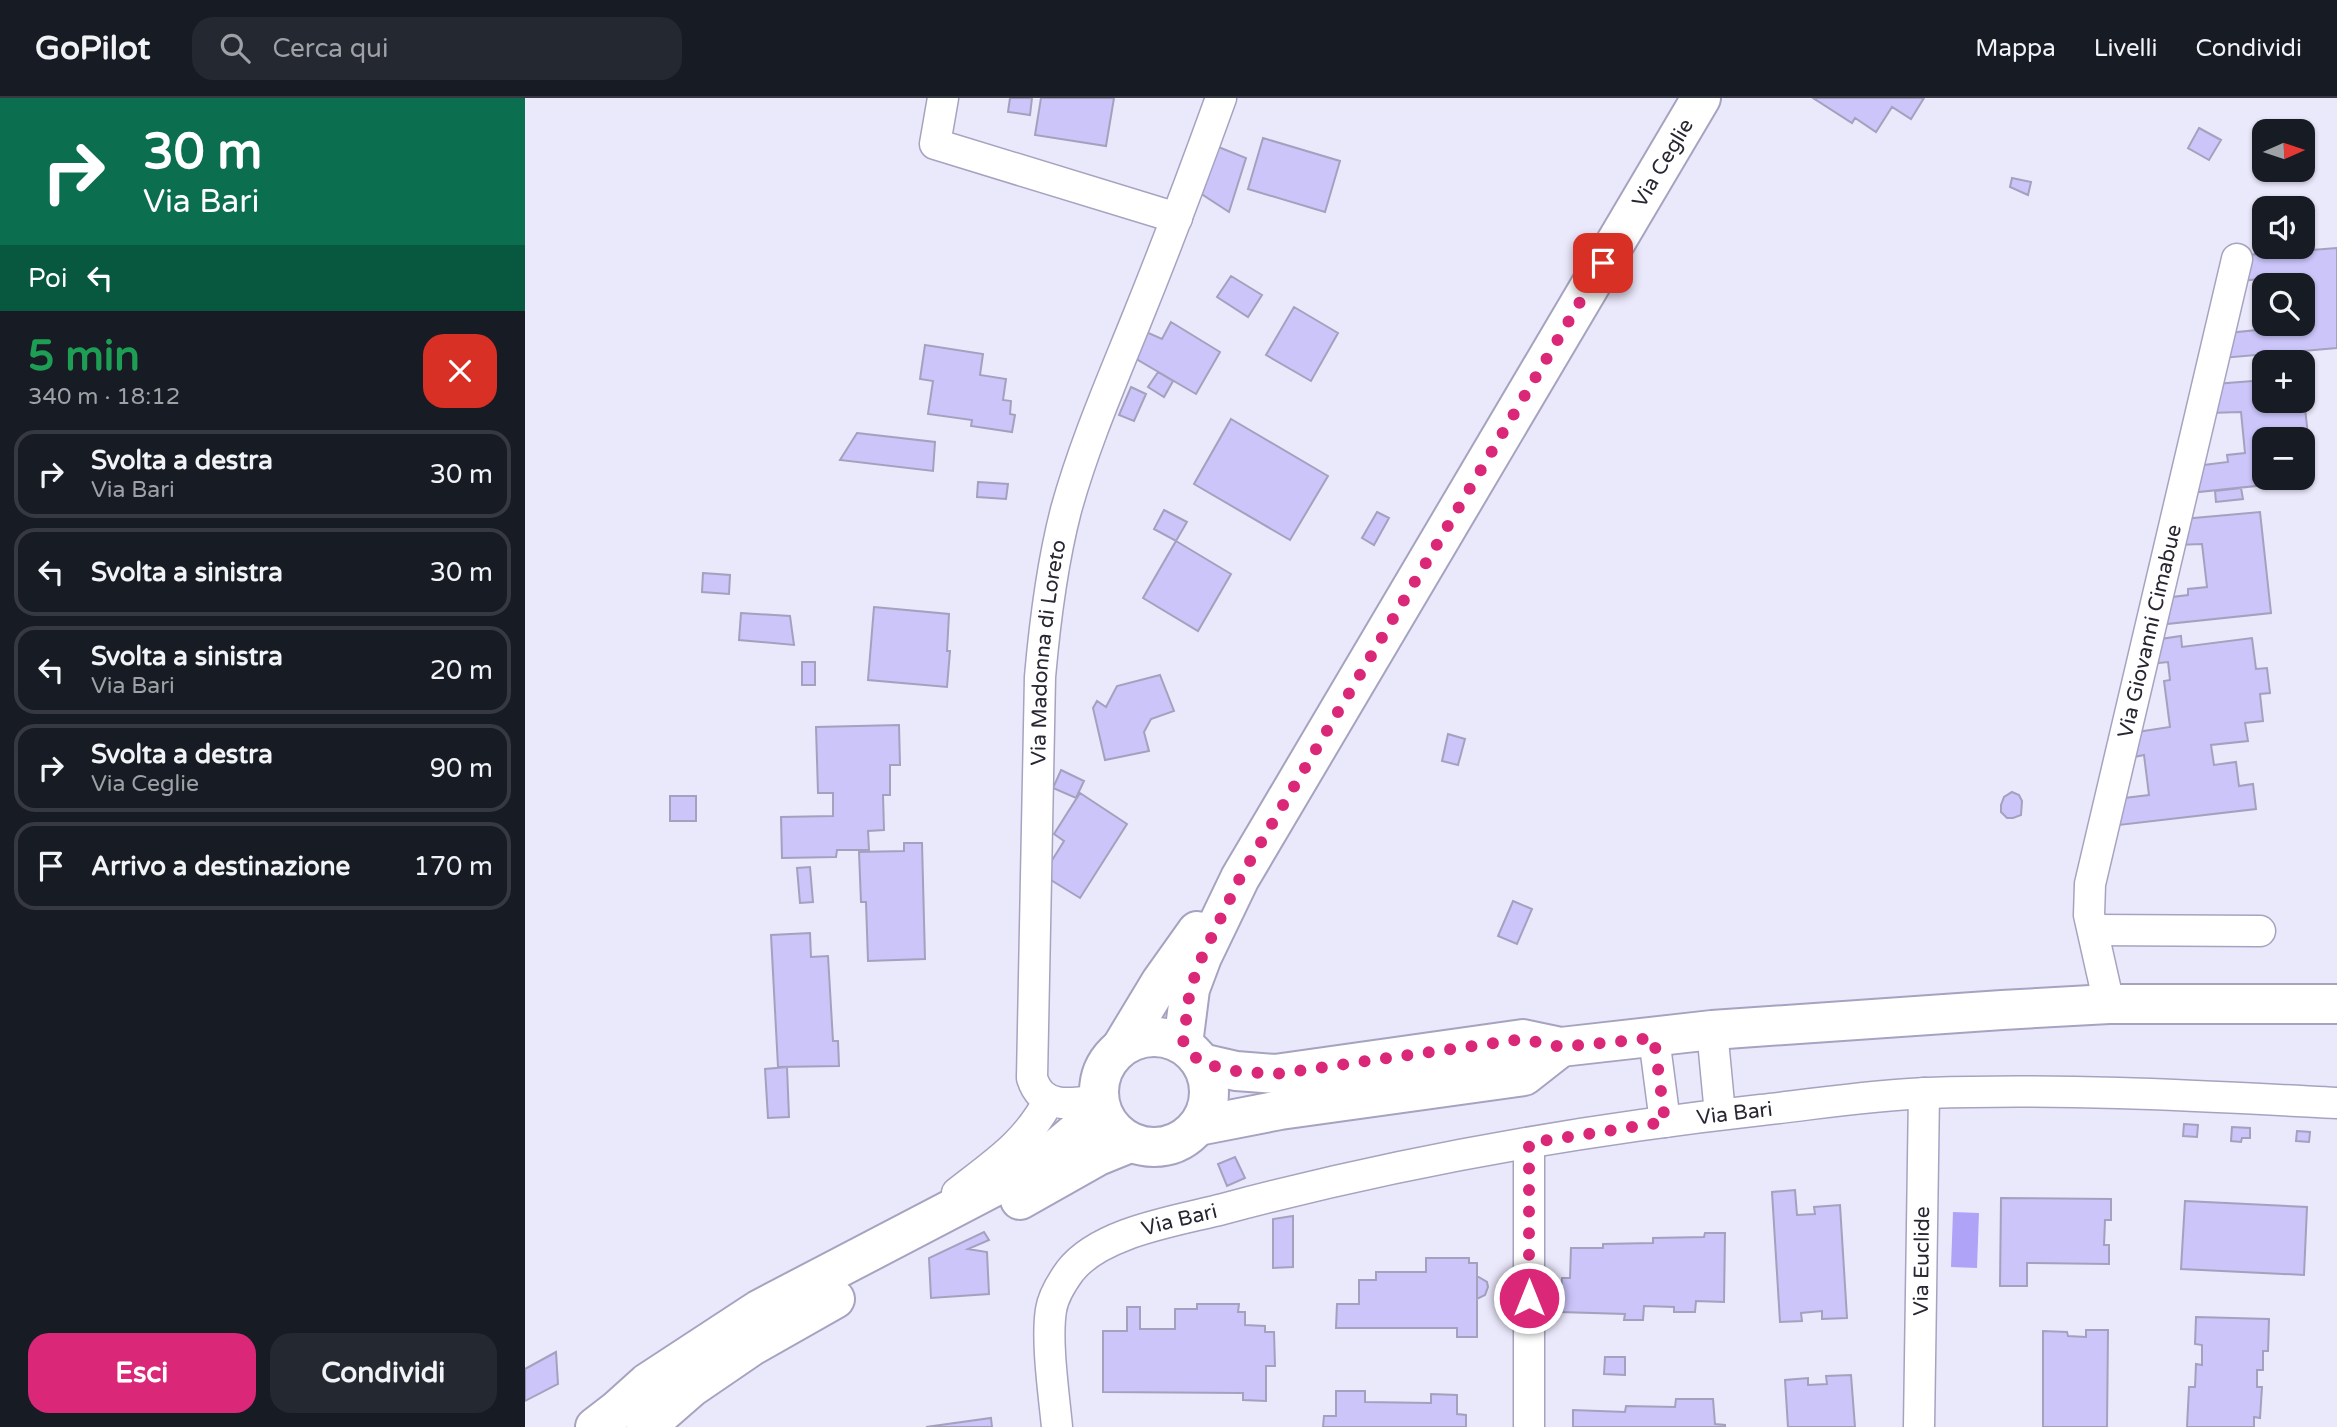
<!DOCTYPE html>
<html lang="it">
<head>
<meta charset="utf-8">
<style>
  :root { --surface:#171b24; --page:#242831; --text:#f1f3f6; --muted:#9ea1a6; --line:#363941; --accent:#db2777 }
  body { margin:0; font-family:"Varela Round",sans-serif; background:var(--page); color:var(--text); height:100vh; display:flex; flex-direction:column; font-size:26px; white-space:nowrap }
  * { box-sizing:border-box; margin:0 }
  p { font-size:23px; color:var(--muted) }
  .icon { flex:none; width:38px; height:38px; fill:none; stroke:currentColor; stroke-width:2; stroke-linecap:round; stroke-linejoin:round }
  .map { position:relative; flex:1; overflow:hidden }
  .side { display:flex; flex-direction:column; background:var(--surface); width:525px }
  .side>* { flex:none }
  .hud { background:#0b6e4f; color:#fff; overflow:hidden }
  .needle { width:46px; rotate:87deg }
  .controls { position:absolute; left:1727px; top:21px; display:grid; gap:14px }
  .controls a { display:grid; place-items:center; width:63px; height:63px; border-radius:14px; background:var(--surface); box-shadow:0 2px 5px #0004; font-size:35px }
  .pin { position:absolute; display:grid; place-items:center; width:60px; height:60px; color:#fff; margin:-30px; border-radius:14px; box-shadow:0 4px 10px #0006 }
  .me { position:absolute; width:77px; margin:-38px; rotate:0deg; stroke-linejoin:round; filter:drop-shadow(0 0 5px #0008) }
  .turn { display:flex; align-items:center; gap:24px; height:147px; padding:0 28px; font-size:32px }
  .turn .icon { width:91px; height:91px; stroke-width:2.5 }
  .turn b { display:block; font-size:49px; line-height:60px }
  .then { display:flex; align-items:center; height:66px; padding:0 28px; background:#0003; gap:14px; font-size:26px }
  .round { display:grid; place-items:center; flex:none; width:74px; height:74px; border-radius:21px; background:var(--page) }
  .summary { display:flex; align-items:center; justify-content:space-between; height:119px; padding:0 28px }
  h1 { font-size:42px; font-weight:700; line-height:52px; color:#1e9e55 }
  .action { display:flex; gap:14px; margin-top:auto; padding:14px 28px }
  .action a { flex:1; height:80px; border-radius:21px; background:var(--accent); color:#fff; font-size:28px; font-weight:700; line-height:80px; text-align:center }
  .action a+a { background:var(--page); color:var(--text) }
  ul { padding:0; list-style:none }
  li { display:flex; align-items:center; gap:21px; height:88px; margin:0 14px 10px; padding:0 14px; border:4px solid var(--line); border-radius:21px }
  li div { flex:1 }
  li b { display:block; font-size:26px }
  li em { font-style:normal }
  header { display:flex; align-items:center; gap:42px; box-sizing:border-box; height:98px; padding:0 35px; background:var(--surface); border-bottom:2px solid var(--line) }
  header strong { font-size:33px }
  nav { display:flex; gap:38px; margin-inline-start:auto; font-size:24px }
  .search { width:490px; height:63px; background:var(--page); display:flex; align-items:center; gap:18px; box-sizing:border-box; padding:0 24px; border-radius:21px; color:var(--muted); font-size:26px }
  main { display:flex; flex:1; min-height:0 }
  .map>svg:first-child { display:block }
  .water { fill:#afa3f8 }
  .building { fill:#cbc5fa; stroke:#a3a1be; stroke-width:2; fill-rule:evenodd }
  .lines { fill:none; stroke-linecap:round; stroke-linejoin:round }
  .minor-casing { stroke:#a6a3c0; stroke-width:33 }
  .secondary-casing { stroke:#a6a3c0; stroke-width:42 }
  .minor { stroke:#fff; stroke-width:30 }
  .secondary { stroke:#fff; stroke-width:38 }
  .route { stroke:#db2777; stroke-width:12; stroke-dasharray:0 21.6 }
  .labels { text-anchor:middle; stroke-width:5; stroke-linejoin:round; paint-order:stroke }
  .street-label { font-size:21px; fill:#272631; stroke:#eae8fb }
</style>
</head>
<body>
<header>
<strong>GoPilot</strong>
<div class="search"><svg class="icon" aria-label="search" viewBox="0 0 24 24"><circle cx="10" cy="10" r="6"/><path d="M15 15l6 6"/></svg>Cerca qui</div>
<nav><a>Mappa</a><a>Livelli</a><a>Condividi</a></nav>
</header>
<main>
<section class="side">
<div class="hud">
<div class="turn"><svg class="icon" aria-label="right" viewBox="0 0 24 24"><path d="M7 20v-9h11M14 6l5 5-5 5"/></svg><div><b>30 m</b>Via Bari</div></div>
<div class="then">Poi<svg class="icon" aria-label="left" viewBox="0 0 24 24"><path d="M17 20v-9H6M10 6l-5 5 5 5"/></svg></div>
</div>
<div class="summary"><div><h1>5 min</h1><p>340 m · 18:12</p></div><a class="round" style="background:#d93025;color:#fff"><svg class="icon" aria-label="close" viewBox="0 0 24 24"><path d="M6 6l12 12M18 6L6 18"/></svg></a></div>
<ul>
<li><svg class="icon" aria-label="right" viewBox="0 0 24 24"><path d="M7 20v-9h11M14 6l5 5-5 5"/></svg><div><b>Svolta a destra</b><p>Via Bari</p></div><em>30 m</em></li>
<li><svg class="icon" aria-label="left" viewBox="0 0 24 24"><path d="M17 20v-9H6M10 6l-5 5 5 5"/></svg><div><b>Svolta a sinistra</b></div><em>30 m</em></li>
<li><svg class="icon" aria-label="left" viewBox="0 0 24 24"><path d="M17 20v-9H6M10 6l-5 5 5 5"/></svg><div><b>Svolta a sinistra</b><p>Via Bari</p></div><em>20 m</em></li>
<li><svg class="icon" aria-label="right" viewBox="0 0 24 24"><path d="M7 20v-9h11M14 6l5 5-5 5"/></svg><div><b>Svolta a destra</b><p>Via Ceglie</p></div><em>90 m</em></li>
<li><svg class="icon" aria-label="arrive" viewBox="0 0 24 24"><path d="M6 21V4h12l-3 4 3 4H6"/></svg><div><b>Arrivo a destinazione</b></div><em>170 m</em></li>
</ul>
<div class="action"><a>Esci</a><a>Condividi</a></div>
</section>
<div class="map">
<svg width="1812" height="1329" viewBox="0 0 1812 1329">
  <rect width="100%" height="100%" fill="#eae8fb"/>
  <!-- water -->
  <path class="water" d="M 1428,1114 L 1454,1115 L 1452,1170 L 1426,1169 Z"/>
  <!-- building -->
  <path class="building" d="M 485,0 L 507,0 L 505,17 L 483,14 Z
    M 516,0 L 589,0 L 581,48 L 510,37 Z
    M 1288,0 L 1399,0 L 1386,21 L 1367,9 L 1351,34 L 1330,20 L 1327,25 Z
    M 1674,30 L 1696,42 L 1684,62 L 1663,50 Z
    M 738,40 L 815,63 L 800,114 L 723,91 Z
    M 691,48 L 721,60 L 704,114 L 675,95 Z
    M 1487,80 L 1506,84 L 1503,97 L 1485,89 Z
    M 1812,150 L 1812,250 L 1697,260 L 1703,235 L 1751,230 L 1751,226 L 1778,226 L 1778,187 L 1756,187 L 1755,179 L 1715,183 L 1721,157 Z
    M 706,178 L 737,197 L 723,219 L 692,199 Z
    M 769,209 L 813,235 L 786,283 L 741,257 Z
    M 646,224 L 695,254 L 671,296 L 608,259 L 619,233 L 637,241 Z
    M 400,247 L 458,256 L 455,277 L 481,281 L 478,302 L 486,303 L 485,316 L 490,317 L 487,334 L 446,328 L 447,322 L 403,316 L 408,283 L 395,281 Z
    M 633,274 L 648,283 L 639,299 L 623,289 Z
    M 1740,282 L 1740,303 L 1778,303 L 1778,292 L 1788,382 L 1664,395 L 1671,368 L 1703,364 L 1702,357 L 1720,355 L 1716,314 L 1683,315 L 1690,286 ZM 1740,341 L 1778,341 L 1778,380 L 1740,380 Z
    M 606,289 L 621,296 L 609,323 L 594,317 Z
    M 706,321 L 803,378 L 765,442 L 669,386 Z
    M 332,335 L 410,344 L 408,373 L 315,362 Z
    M 453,384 L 483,386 L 481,401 L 452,399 Z
    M 1716,390 L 1718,401 L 1691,404 L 1690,393 Z
    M 639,412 L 662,424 L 651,443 L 629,431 Z
    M 852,414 L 864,420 L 849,447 L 837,440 Z
    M 1735,414 L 1746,515 L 1632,527 L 1639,500 L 1663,497 L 1663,491 L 1682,489 L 1677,446 L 1651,447 L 1658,421 Z
    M 651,443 L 706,476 L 673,533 L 618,500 Z
    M 178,475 L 205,477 L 204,496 L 177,494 Z
    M 349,509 L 424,516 L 422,553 L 425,553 L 422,589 L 343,582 Z
    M 216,515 L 265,518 L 269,547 L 214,542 Z
    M 1656,538 L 1657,549 L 1727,540 L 1731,571 L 1742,570 L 1745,595 L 1735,596 L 1738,623 L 1720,625 L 1723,643 L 1686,647 L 1689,667 L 1711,664 L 1714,688 L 1728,686 L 1731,711 L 1594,727 L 1590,701 L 1624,697 L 1619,657 L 1600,661 L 1606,635 L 1645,629 L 1639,583 L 1645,582 L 1643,564 L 1623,566 L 1629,542 Z
    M 277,564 L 290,564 L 290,587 L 277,587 Z
    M 635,577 L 649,613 L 626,621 L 619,634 L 624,653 L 580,662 L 568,610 L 572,603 L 581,609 L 592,588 Z
    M 374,627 L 375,667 L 365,667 L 365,697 L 358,697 L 359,732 L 343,733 L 344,752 L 312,752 L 311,759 L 257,760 L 256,719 L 308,718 L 308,695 L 293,695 L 291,629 Z
    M 923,636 L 940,641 L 933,667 L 917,663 Z
    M 536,672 L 559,683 L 551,700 L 528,690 Z
    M 1487,694 L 1494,697 L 1497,703 L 1496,717 L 1488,720 L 1482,720 L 1476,714 L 1476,707 L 1479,699 Z
    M 555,695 L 602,726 L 555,800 L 521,779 L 521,772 L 539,743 L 529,736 Z
    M 145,698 L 171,698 L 171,723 L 145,723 Z
    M 379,745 L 397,745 L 400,861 L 343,863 L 341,804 L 336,804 L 334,754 L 379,753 Z
    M 285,769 L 288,804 L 275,805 L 272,770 Z
    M 988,803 L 1007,811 L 992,846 L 973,838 Z
    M 285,835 L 286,859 L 303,858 L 308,943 L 313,943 L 314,968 L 253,969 L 246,837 Z
    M 262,969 L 264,1019 L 243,1020 L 240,971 Z
    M 1659,1026 L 1673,1027 L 1672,1039 L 1658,1038 Z
    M 1707,1029 L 1725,1030 L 1725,1040 L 1717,1040 L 1716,1044 L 1706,1043 Z
    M 1772,1033 L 1785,1034 L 1784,1044 L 1771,1043 Z
    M 710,1059 L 720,1080 L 702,1088 L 693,1066 Z
    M 1270,1092 L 1272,1117 L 1290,1116 L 1289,1109 L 1315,1107 L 1322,1220 L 1297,1221 L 1297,1213 L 1276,1215 L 1277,1223 L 1255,1224 L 1247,1094 Z
    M 1476,1100 L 1586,1101 L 1586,1122 L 1580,1122 L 1579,1147 L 1584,1147 L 1584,1166 L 1502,1165 L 1502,1188 L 1475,1188 Z
    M 1660,1103 L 1782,1109 L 1779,1177 L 1656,1171 Z
    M 768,1118 L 768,1169 L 748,1170 L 748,1121 Z
    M 459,1134 L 464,1142 L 443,1151 L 462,1154 L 464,1196 L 406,1200 L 404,1160 Z
    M 1180,1135 L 1200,1135 L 1199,1204 L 1171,1203 L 1170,1214 L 1149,1214 L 1149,1209 L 1119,1208 L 1118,1222 L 1099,1222 L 1100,1216 L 1035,1214 L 1037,1180 L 1045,1180 L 1046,1150 L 1078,1150 L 1078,1146 L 1128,1145 L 1128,1140 L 1179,1139 Z
    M 901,1160 L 944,1160 L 944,1165 L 952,1165 L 952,1239 L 932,1239 L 932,1230 L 811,1230 L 812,1206 L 834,1206 L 834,1182 L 851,1182 L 851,1174 L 901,1174 Z
    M 952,1178 L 962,1184 L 963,1189 L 960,1197 L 952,1201 Z
    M 672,1206 L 714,1206 L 713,1214 L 720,1214 L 720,1227 L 740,1228 L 740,1234 L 749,1234 L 750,1268 L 741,1268 L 741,1303 L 718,1302 L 718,1295 L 578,1294 L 578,1233 L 602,1233 L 602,1209 L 615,1209 L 615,1231 L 650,1231 L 650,1211 L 672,1211 Z
    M 1671,1219 L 1744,1221 L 1743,1253 L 1738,1253 L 1738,1272 L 1732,1272 L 1732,1289 L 1737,1289 L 1735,1320 L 1729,1319 L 1729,1329 L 1662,1329 L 1664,1289 L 1670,1289 L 1671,1266 L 1677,1267 L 1677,1247 L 1670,1246 Z
    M 1561,1232 L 1583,1232 L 1582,1329 L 1518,1329 L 1518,1233 L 1542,1234 L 1543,1238 L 1561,1239 Z
    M 31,1254 L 33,1286 L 0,1303 L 0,1271 Z
    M 1080,1259 L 1100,1259 L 1100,1277 L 1079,1276 Z
    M 1326,1277 L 1330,1329 L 1263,1329 L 1260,1282 L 1283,1280 L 1283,1287 L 1302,1286 L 1301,1278 Z
    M 811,1293 L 840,1293 L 840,1304 L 906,1305 L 906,1296 L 932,1297 L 932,1316 L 941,1317 L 941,1329 L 798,1329 L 799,1318 L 811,1318 Z
    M 1151,1301 L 1188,1301 L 1190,1326 L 1200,1327 L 1200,1329 L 1048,1329 L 1048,1312 L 1100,1314 L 1101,1308 L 1150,1309 Z
    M 466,1320 L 467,1329 L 401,1329 Z"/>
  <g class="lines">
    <!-- minor casing -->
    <g class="minor-casing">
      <g id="minor">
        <path d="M 418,0 L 410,46 L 652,120"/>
        <path d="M 1568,832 L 1735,833"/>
        <path id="s1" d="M 1584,906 L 1564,817 L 1565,786 L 1712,161"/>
        <path d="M 1187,932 L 1195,1016"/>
        <path d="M 1129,940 L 1140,1024"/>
        <path id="s2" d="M 573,1002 C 546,1006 517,1012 507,980 L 515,579 C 520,522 527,466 541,412 C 559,347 586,285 611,223 C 641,149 669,75 696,0"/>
        <path d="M 432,1095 C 470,1065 501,1046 524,1002"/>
        <path id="s3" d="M 532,1329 C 529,1297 521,1243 526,1212 C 528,1199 537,1184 545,1173 C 575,1134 651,1123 698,1111 C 874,1064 1055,1032 1236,1012 C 1291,1006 1347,997 1403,995 C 1540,990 1676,998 1812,1005"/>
        <path d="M 1004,1329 L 1004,1045"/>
        <path id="s4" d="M 1394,1329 L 1399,995"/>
      </g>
    </g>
    <!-- secondary casing -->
    <g class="secondary-casing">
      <g id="secondary">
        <circle cx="629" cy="994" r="55"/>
        <path id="s5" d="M 658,946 L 665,891 L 677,859 L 715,780 L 1176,0"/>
        <path d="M 597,948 L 635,885 L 672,833"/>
        <path d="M 676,965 L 711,973 L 750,976 L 998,941 L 1036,949 L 1187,932 L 1477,912 L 1584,906 L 1812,906"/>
        <path d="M 673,1028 L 755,1012 L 999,978 L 1036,949"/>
        <path d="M 495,1102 L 573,1058 L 605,1045"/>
        <path d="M 70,1329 L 92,1312 L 122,1285 L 235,1211 L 513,1066 L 576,1013"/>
        <path d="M 121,1329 L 167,1289 L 227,1248 L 310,1201"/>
      </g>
    </g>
    <!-- minor -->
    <use href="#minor" class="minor"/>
    <!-- secondary -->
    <use href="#secondary" class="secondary"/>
  </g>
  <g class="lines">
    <!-- route -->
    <path class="route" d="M 1004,1200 L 1004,1045 L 1140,1024 L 1129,940 L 1036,949 L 998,941 L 750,976 L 711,973 L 676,965 L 658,946 L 665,891 L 677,859 L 715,780 L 1078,165"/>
  </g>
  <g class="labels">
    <!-- street labels -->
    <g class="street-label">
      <text dy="7" stroke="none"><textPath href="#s5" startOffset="1008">Via Ceglie</textPath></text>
      <text dy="7" stroke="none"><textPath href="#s1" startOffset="382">Via Giovanni Cimabue</textPath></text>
      <text dy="7" stroke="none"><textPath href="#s2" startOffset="504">Via Madonna di Loreto</textPath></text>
      <text dy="7" stroke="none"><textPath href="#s3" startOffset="850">Via Bari</textPath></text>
      <text dy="7" stroke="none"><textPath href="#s3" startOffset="284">Via Bari</textPath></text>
      <text dy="7" stroke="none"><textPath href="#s4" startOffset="166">Via Euclide</textPath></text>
    </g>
  </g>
</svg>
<div class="controls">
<a><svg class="needle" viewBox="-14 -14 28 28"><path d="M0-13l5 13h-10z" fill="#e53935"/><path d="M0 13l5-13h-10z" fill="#9ea1a6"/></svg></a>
<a><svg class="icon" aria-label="sound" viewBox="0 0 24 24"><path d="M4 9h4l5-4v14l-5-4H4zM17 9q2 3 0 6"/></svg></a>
<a><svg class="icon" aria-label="search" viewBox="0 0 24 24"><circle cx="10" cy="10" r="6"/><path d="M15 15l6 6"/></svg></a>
<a>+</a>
<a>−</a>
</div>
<div class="pin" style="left:1078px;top:165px;background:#d93025"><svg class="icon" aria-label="arrive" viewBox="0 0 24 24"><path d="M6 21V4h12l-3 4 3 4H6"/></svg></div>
<svg class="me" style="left:1004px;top:1200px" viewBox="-20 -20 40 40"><circle r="17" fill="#db2777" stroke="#fff" stroke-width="3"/><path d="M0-11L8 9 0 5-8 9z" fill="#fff"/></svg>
</div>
</main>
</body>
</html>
